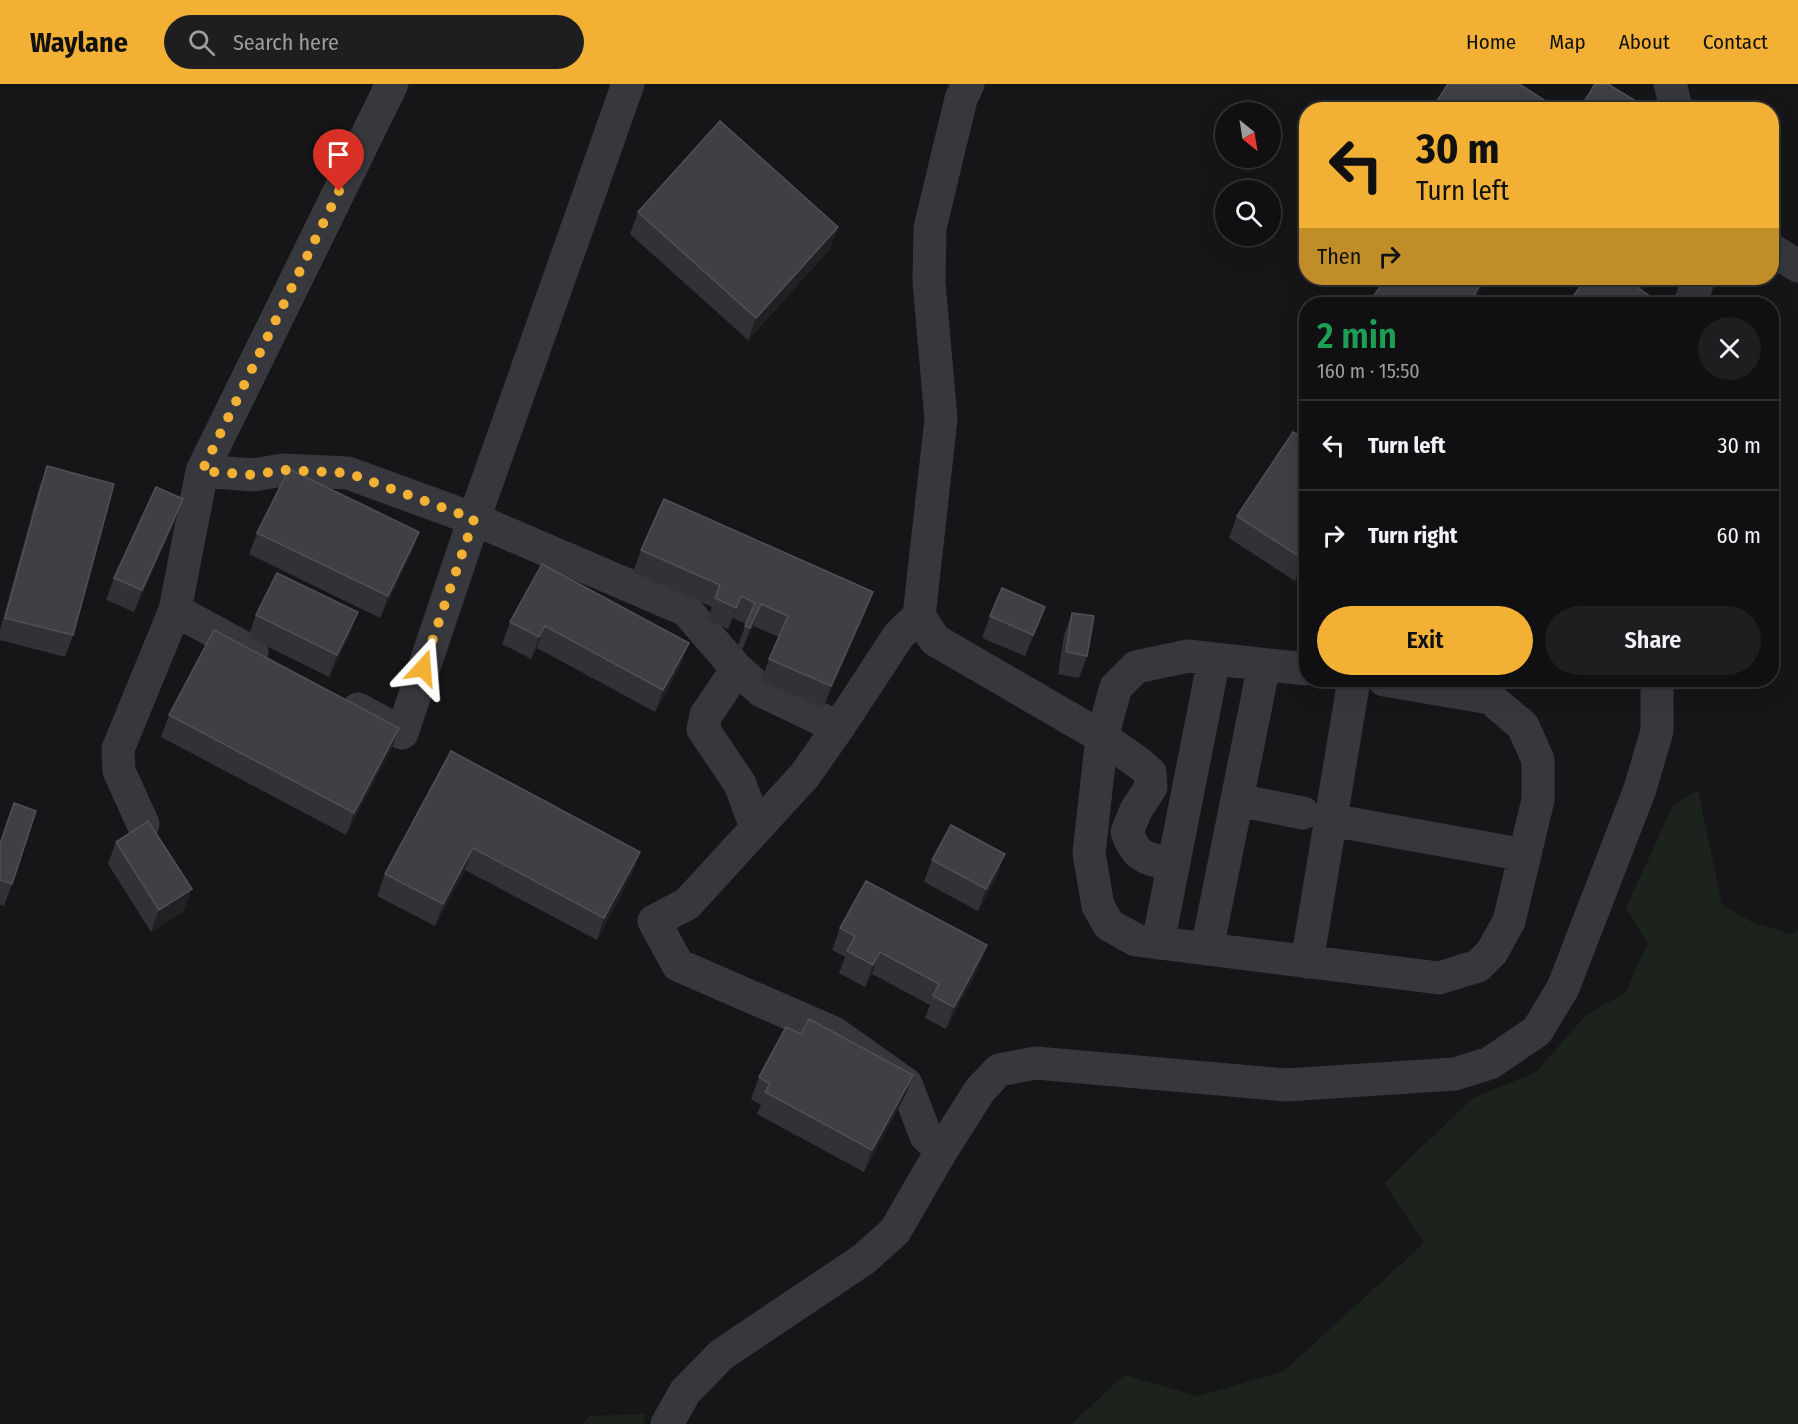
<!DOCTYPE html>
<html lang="en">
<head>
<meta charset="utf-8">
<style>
  :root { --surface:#101012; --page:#1e1e20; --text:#f1f3f6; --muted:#9c9d9f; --line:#303032; --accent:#f2b134 }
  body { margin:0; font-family:"Fira Sans Condensed",sans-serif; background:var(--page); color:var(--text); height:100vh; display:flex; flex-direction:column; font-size:22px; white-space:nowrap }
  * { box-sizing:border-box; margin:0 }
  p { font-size:20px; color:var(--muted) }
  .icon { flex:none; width:33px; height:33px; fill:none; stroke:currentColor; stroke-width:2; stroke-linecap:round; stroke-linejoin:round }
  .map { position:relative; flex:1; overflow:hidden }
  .drawer { position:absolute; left:1299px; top:213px; width:480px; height:390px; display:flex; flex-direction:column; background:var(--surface); border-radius:24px; box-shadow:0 6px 24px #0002,0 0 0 2px var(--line) }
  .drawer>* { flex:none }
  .banner { position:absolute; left:1299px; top:18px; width:480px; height:183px; border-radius:24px; box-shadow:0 6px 24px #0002,0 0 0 2px var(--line); background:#f2b134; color:#111; overflow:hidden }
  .needle { width:39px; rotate:150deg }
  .fabs { position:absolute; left:1215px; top:18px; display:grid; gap:12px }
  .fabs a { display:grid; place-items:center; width:66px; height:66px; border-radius:50%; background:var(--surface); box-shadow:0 6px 24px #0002,0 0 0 2px var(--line); font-size:30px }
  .pin { position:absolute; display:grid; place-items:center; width:51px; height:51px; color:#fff; margin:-62px -26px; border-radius:50% 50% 50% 0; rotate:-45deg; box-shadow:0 0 6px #0007 }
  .pin .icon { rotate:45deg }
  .me { position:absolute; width:66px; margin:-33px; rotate:19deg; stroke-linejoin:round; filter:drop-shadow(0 0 4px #0008) }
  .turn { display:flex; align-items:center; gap:21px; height:126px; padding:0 18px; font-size:27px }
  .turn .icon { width:78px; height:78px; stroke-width:2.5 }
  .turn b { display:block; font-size:42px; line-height:51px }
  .then { display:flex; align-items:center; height:57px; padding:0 18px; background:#0003; gap:12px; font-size:22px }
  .round { display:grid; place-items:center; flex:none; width:63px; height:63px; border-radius:32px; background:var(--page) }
  .overview { display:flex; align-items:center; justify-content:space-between; height:102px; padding:0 18px }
  h1 { font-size:36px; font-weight:600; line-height:45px; color:#1e9e55 }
  .cta { display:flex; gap:12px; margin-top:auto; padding:12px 18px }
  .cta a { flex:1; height:69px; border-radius:36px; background:var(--accent); color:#111; font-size:24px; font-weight:600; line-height:69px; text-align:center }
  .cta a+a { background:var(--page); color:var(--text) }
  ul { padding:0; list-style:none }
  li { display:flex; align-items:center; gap:18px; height:90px; padding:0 18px; border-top:2px solid var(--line) }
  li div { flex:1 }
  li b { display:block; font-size:22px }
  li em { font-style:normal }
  header { display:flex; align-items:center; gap:36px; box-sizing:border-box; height:84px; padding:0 30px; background:var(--accent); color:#111 }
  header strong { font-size:28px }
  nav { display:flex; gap:33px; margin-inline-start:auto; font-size:21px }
  .search { width:420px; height:54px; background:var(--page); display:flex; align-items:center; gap:15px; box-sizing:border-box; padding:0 21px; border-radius:33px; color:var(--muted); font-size:22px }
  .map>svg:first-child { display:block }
  .green { fill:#1c231d }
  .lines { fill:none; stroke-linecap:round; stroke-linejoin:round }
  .minor { stroke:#37383d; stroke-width:33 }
  .wall { fill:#323236 }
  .shaded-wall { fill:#212124 }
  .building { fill:#3f3f44; stroke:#4f5156; stroke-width:1.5 }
  .route { stroke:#f2b134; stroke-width:10; stroke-dasharray:0 18 }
</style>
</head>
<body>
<header>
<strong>Waylane</strong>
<div class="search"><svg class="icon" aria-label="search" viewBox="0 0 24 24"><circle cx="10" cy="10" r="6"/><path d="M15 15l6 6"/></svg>Search here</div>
<nav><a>Home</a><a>Map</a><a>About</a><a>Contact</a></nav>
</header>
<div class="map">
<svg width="1798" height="1340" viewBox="0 0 1798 1340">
  <rect width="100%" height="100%" fill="#161618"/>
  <!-- green -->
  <path class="green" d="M 1698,706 L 1722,821 L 1752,838 L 1790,850 L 1798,846 L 1798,1340 L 1072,1340 L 1124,1291 L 1197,1312 L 1283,1288 L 1424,1159 L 1384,1099 L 1473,1014 L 1536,988 L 1586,931 L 1625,909 L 1648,859 L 1626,824 L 1673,721 Z
    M 646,1330 L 643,1340 L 582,1340 L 590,1332 Z"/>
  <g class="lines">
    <!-- minor -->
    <path class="minor" d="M 968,0 L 961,15 L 930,144 L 929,198 L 941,335 L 919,532 L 935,556 L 1102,653 L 1140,680 L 1150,689 L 1151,703 L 1136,726 L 1127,748 C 1137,776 1146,774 1173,780
      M 1670,0 L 1677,26
      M 1772,166 L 1798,182
      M 1690,220 L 1699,194
      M 202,387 L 253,391 L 283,386 L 348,389 L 474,435 L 686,526 L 737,585 L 762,607 L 829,639 L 840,641 L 899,551 L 919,532
      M 175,526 L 252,568
      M 737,585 L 706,631 L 703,645 L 740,700 L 756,743
      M 1306,585 L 1188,572 L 1136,583 L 1116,603 L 1102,653 L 1089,769 L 1098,822 L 1109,841 L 1136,856 L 1439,894 L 1478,882 L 1492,868 L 1509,837 L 1538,716 L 1538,676 L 1523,642 L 1490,614 L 1384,596
      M 358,625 L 402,649 L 474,435 L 628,0
      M 840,641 L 805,691 L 687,820 L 654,837 L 678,881 L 834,949 L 906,1000 L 926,1052 L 942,1066
      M 1237,716 L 1303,729
      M 1331,736 L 1525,771
      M 143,740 L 119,687 L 118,665 L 175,526 L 202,387 L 392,0
      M 1158,859 L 1214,575
      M 1207,865 L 1264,581
      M 1307,878 L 1354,596
      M 667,1340 L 685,1308 L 721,1271 L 864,1175 L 895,1147 L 942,1066 L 980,1006 L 999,986 L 1036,979 L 1286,1001 L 1455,990 L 1490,979 L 1537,947 L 1563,904 L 1640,705 L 1657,647 L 1657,596"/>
  </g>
  <!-- wall -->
  <path class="wall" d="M 638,128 L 838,143 L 830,165 L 748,256 L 630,150 Z
    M 1484,195 L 1474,220 L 1370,220 L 1371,216 Z
    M 1306,356 L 1306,480 L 1295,497 L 1229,454 L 1237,432 Z
    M 47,382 L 73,551 L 65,573 L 0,556 L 0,546 L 39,404 Z
    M 175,437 L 134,528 L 106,516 L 114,494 Z
    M 419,448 L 411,470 L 380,534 L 249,470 L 257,449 Z
    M 641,466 L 865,530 L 823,624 L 761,597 L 769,575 L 779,553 L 753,542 L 742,566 L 737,564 L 746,540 L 733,534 L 728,545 L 707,536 L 712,523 L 633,488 Z
    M 542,480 L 681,581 L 655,628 L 537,564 L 531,575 L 502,560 L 510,538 Z
    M 1045,523 L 1037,545 L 1025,572 L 982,554 L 990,532 Z
    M 358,528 L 350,550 L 329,593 L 248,553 L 256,531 Z
    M 1072,529 L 1087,572 L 1079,594 L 1058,590 L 1064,551 Z
    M 169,631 L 399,644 L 391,666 L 346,751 L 161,653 Z
    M 451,667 L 640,768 L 632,790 L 597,856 L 465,786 L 435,842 L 377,812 L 385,790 Z
    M 14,719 L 12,800 L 4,822 L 0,821 L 0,759 Z
    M 116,758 L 184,827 L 151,848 L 108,780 Z
    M 932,776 L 997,792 L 978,827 L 924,798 Z
    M 840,844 L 979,883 L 946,945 L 925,934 L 930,921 L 872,890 L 865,903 L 839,889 L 845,873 L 832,866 Z
    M 913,991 L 905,1012 L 864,1088 L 757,1030 L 761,1021 L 751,1015 L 759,993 Z"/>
  <!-- shaded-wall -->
  <path class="shaded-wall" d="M 838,143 L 830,165 L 748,256 L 756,234 Z
    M 1645,194 L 1652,194 L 1634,220 L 1638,204 Z
    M 1484,195 L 1474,220 L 1468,220 Z
    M 183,415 L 175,437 L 134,528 L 142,506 Z
    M 419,448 L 411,470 L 380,534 L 388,512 Z
    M 1306,470 L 1306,480 L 1295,497 L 1303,475 Z
    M 873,508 L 865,530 L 823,624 L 831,602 Z
    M 741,512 L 733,534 L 728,545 L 736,524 Z
    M 761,520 L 753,542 L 742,566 L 750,544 Z
    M 1045,523 L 1037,545 L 1025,572 L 1033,551 Z
    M 358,528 L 350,550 L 329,593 L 337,571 Z
    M 545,542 L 537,564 L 531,575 L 539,553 Z
    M 689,559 L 681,581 L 655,628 L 663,606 Z
    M 399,644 L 391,666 L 346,751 L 354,729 Z
    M 473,764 L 465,786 L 435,842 L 443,820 Z
    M 640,768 L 632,790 L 597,856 L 604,834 Z
    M 1005,770 L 997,792 L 978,827 L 986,805 Z
    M 192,805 L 184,827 L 151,848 L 159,826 Z
    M 987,861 L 979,883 L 946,945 L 954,923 Z
    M 880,868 L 872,890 L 865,903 L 873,881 Z
    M 913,991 L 905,1012 L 864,1088 L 872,1066 Z"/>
  <!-- building -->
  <path class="building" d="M 1448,0 L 1519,0 L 1544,16 L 1537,26 L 1431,26 Z
    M 1595,0 L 1608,0 L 1639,19 L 1635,26 L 1579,26 Z
    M 720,37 L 838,143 L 756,234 L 638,128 Z
    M 1386,194 L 1481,194 L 1484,195 L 1468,220 L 1378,220 L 1371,216 Z
    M 1586,194 L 1645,194 L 1638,204 L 1662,220 L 1568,220 Z
    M 1293,348 L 1306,356 L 1306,470 L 1303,475 L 1237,432 Z
    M 47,382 L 114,400 L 73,551 L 5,534 Z
    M 289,385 L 419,448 L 388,512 L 257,449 Z
    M 156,403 L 183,415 L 142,506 L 114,494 Z
    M 664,415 L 873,508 L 831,602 L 769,575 L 788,532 L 761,520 L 750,544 L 745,542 L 755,519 L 741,512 L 736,524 L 715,514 L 720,501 L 641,466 Z
    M 542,480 L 689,559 L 663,606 L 545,542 L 539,553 L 510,538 Z
    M 277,489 L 358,528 L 337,571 L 256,531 Z
    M 1002,504 L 1045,523 L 1033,551 L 990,532 Z
    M 1072,529 L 1094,532 L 1087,572 L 1066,568 Z
    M 214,546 L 399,644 L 354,729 L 169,631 Z
    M 451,667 L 640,768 L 604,834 L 473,764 L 443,820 L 385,790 Z
    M 14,719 L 36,727 L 12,800 L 0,796 L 0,760 Z
    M 148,737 L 192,805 L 159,826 L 116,758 Z
    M 951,741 L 1005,770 L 986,805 L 932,776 Z
    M 866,797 L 987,861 L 954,923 L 933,912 L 939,900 L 880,868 L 873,881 L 847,867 L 855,852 L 840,844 Z
    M 809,935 L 913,991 L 872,1066 L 765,1008 L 770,1000 L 759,993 L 786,943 L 801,950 Z"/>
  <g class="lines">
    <!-- route -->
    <path class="route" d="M 339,107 L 202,387 L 253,391 L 283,386 L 348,389 L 474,435 L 423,584"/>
  </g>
</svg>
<div class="fabs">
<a><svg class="needle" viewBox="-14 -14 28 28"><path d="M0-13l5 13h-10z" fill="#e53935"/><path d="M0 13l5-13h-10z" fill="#9c9d9f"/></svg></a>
<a><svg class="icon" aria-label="search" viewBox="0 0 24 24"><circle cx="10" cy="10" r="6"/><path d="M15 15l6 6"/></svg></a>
</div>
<div class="pin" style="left:339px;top:107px;background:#d93025"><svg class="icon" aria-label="arrive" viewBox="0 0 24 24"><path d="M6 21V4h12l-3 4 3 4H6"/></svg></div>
<svg class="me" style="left:423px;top:584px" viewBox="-20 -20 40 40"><path d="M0-17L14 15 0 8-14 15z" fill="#f2b134" stroke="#fff" stroke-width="4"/></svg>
<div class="banner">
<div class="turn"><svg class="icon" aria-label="left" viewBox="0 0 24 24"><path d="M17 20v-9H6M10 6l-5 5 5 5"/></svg><div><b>30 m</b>Turn left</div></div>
<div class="then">Then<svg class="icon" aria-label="right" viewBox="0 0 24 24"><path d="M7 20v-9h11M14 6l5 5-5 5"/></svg></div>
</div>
<section class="drawer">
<div class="overview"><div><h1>2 min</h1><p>160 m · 15:50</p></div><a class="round"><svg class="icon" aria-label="close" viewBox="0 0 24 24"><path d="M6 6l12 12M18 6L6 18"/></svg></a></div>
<ul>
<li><svg class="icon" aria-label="left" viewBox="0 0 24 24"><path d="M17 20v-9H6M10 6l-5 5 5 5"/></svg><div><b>Turn left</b></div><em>30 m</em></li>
<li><svg class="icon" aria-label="right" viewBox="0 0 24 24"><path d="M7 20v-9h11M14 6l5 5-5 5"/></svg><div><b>Turn right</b></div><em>60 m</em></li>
</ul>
<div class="cta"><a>Exit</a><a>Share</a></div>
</section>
</div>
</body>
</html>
